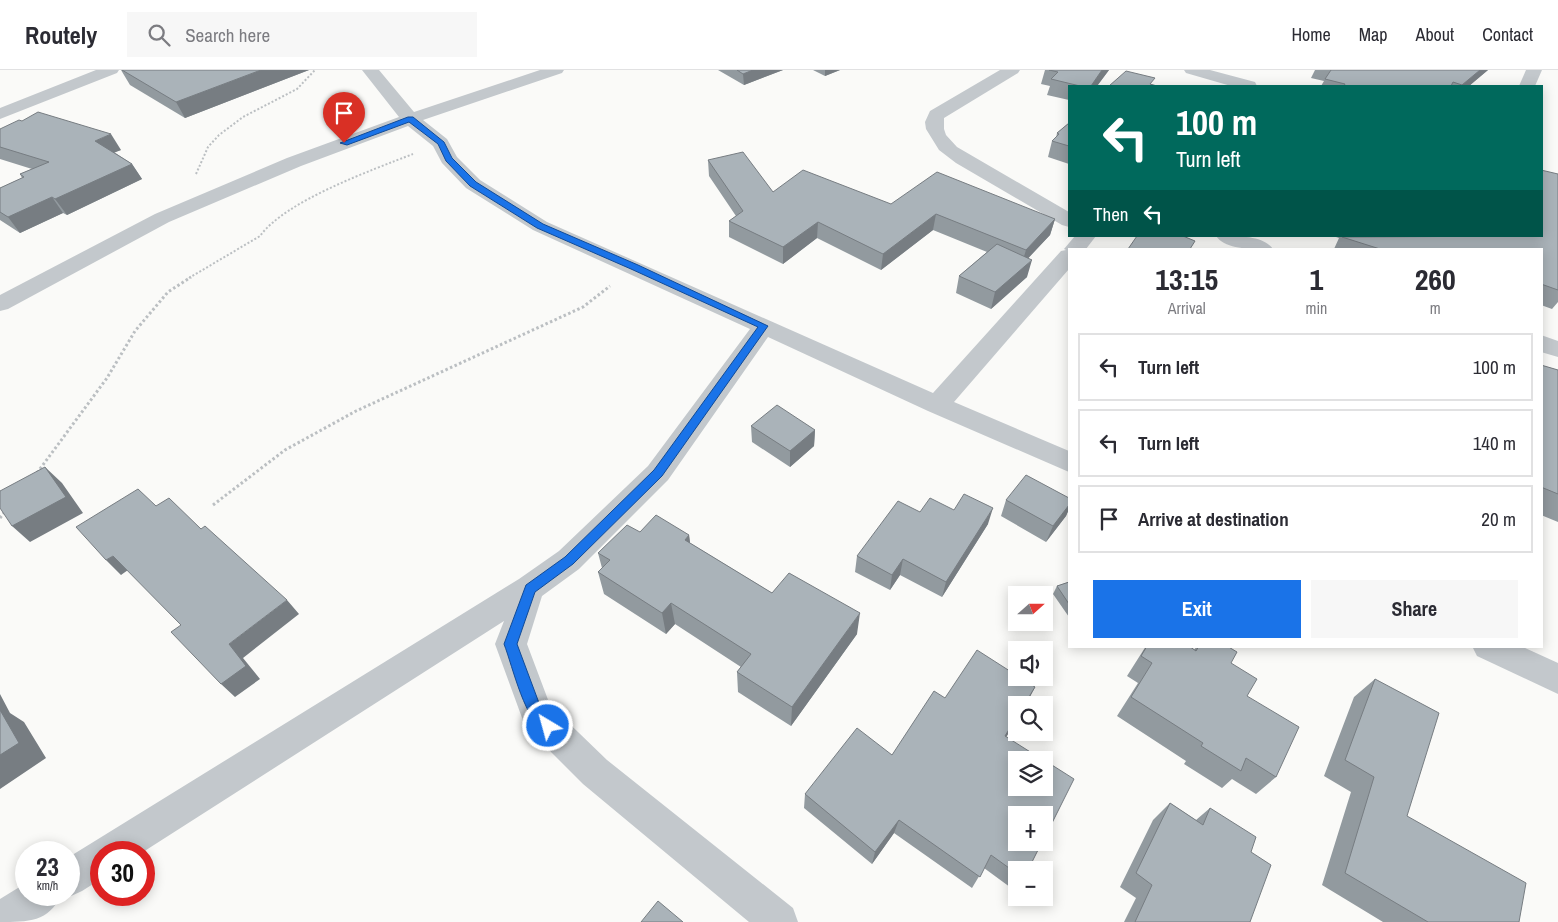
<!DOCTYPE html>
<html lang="en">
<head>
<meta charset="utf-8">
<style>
  :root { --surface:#fff; --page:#f7f7f7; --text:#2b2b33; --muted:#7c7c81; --line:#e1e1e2; --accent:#1a73e8 }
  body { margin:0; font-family:"Archivo Narrow",sans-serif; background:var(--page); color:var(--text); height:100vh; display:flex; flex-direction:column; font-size:19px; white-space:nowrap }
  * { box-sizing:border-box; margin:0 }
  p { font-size:16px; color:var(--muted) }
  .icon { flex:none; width:28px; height:28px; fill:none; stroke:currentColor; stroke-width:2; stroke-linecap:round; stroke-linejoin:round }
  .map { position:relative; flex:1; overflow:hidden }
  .drawer { position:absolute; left:1068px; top:178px; width:475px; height:400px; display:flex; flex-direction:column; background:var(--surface); border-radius:0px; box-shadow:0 2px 12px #0003 }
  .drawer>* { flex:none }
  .top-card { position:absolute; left:1068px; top:15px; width:475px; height:152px; border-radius:0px; box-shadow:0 2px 12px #0003; background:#00695c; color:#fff; overflow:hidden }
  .needle { width:32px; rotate:69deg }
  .fabs { position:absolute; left:1008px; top:516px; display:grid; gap:10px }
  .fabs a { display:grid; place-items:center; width:45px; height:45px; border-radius:0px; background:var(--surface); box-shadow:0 2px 12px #0003; font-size:25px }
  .speed { position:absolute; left:15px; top:771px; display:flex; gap:10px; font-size:25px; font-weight:700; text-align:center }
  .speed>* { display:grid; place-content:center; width:65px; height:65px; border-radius:50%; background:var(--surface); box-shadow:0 2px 12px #0003; line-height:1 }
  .speed small { font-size:12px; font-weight:400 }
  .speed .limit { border:8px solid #d22; background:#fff; color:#111 }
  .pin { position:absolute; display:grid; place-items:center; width:42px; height:42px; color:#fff; margin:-51px -21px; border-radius:50% 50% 50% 0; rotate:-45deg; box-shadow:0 0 5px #0007 }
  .pin .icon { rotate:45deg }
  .me { position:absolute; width:55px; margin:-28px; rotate:323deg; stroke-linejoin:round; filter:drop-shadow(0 0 4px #0008) }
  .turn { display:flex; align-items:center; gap:18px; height:105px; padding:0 25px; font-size:22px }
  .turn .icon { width:65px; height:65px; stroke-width:2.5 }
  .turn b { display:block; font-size:35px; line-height:42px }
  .then { display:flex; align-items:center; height:48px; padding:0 25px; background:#0003; gap:10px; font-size:19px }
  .eta { display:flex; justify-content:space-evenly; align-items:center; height:85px; text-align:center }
  .eta b { font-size:30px; font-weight:700; line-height:35px }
  .cta { display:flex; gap:10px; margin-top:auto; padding:10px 25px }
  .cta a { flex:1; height:58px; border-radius:0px; background:var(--accent); color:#fff; font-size:20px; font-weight:700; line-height:58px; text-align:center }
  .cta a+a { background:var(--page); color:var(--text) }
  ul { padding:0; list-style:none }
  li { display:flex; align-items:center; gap:15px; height:68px; margin:0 10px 8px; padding:0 15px; border:2px solid var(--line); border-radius:0px }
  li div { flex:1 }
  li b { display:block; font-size:19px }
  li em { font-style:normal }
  header { display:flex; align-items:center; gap:30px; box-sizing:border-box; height:70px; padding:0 25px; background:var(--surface); border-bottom:1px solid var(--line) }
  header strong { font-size:24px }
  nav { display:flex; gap:28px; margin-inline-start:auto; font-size:18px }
  .search { width:350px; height:45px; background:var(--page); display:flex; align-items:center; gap:12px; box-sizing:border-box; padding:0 18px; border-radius:0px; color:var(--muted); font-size:19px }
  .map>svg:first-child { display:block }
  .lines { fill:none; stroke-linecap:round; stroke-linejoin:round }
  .path-far1 { stroke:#bbbfc2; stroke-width:2; stroke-dasharray:2 2; stroke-linecap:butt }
  .path { stroke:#bbbfc2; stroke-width:3; stroke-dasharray:2.5 2.5; stroke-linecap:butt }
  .minor { fill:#c3c8cc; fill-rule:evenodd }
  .wall { fill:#929a9f }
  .shaded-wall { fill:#777d82 }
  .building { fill:#aab3b9; stroke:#777d82 }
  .route { fill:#1a73e8; stroke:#114b97 }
</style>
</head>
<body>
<header>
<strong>Routely</strong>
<div class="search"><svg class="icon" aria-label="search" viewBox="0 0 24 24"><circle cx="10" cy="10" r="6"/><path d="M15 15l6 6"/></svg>Search here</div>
<nav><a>Home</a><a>Map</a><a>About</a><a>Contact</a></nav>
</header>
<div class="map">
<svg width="1558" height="852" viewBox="0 0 1558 852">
  <rect width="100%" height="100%" fill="#fafaf8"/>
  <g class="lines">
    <!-- path-far1 -->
    <path class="path-far1" d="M 196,104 L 208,77 L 219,65 L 243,47 L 297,19 L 315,0
      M 189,208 L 260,166 C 285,131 372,100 413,84"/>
    <!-- path -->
    <path class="path" d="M 37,403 L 107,308 L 135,261 L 168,222 L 191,207
      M 213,435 L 285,380 L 356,341 L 583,237 L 610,216
      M 0,448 L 6,440"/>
    <!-- minor -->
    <path class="minor" d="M 96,0 L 119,0 L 117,3 L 0,49 L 0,38 Z
      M 362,0 L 379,0 L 414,42 L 540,0 L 564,0 L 562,3 L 423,50 L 447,69 L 457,87 L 480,110 L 547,152 L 933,323 L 1061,181 L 1066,180 L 1064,179 L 1075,166 L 1096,166 L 1086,179 L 1069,179 L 1069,199 L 954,332 L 1069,381 L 1069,402 L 928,341 L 768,267 L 668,410 L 579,499 L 542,526 L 527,574 L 550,635 L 607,690 L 793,838 L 798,852 L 749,852 L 583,714 L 525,656 L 495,574 L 504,551 L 143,782 L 101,782 L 101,809 L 82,821 L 69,827 L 65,825 L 69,825 L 69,787 L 519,509 L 559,481 L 648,396 L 750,259 L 533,160 L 466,118 L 442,93 L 433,76 L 408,56 L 301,96 L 169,152 L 8,239 L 0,241 L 0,225 L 155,144 L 287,88 L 399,47 Z
      M 1000,0 L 1020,0 L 1018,3 L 944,48 L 944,59 L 946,65 L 957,77 L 1069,142 L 1069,157 L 1062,155 L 956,93 L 939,80 L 926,59 L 925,52 L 930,41 Z
      M 1184,0 L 1210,0 L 1255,12 L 1257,16 L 1231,16 L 1186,3 Z
      M 1526,0 L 1542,0 L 1535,16 L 1519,16 Z
      M 1216,166 C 1232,166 1263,164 1273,179 C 1257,179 1226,181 1216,166 Z
      M 1541,265 L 1558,271 L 1558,287 L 1541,282 Z
      M 1472,576 L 1521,576 L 1558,593 L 1558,624 L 1477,586 Z
      M 26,813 L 26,825 L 61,825 C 49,852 28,852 0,852 L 0,829 Z"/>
  </g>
  <!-- wall -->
  <path class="wall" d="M 121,0 L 309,0 L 185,48 L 130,15 Z
    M 718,0 L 783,0 L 744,15 Z
    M 813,0 L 840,0 L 825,6 Z
    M 1045,0 L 1109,0 L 1097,16 L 1069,16 L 1069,30 L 1047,25 L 1050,16 L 1041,14 Z
    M 1315,0 L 1488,0 L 1469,16 L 1321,16 L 1324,11 L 1311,8 Z
    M 1069,53 L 1069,94 L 1048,87 L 1052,71 L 1056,68 L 1057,63 Z
    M 0,59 L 121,80 L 114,82 L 132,94 L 142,109 L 67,145 L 63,143 L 20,163 L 0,150 L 0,118 L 22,108 L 20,104 L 32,99 L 0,89 Z
    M 708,90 L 773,122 L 891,134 L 1055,149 L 1050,165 L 1028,188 L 1027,207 L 991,239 L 956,223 L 959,206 L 987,182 L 933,160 L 881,200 L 817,168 L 783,194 L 729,167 L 729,151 L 736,146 L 709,106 Z
    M 1558,104 L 1558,232 L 1552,239 L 1541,235 L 1541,179 L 1334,179 L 1339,168 L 1333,166 L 1541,166 Z
    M 1541,295 L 1558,300 L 1558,452 L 1541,445 Z
    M 751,356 L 815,360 L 814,376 L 790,397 L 752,372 Z
    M 1069,428 L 1069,439 L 1066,446 L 1046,472 L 1001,446 L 1006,430 Z
    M 954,440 L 988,454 L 942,527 L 900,505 L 890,520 L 855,502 L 857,486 L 920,442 Z
    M 640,462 L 689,465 L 690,473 L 772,523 L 857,564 L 791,656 L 738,622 L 737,602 L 741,597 L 675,554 L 666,564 L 604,524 L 598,502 L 602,498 L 598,483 Z
    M 1069,512 L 1069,547 L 1053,524 L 1057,516 Z
    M 1146,576 L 1189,576 L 1194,580 L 1197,576 L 1227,576 L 1231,593 L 1247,626 L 1276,707 L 1256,724 L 1232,709 L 1222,718 L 1184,694 L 1186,691 L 1117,646 L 1138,613 L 1127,606 Z
    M 1375,609 L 1407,746 L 1519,852 L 1383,852 L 1322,815 L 1351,722 L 1324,706 L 1354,627 Z
    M 945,628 L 1016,651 L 1006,667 L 1016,800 L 1016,818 L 1014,820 L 984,798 L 972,818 L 894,763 L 872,794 L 804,738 L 805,724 L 892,685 Z
    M 1170,733 L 1196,750 L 1210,738 L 1251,782 L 1250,852 L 1124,852 L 1136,828 L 1120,817 L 1153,750 Z"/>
  <!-- shaded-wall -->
  <path class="shaded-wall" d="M 261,0 L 309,0 L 185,48 L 176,32 Z
    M 753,0 L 783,0 L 744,15 L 743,4 Z
    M 825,0 L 840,0 L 825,6 Z
    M 1102,0 L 1109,0 L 1097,16 L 1091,16 Z
    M 1480,0 L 1488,0 L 1469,16 L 1461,16 Z
    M 111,64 L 121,80 L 106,86 L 95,71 Z
    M 132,94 L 142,109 L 67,145 L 55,129 Z
    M 52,127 L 63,143 L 20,163 L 8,147 Z
    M 936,144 L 933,160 L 881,200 L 883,184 Z
    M 1055,149 L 1050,165 L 1021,196 L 1026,180 Z
    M 818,152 L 817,168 L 783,194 L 783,177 Z
    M 1032,190 L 1027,207 L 991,239 L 995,222 Z
    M 815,360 L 814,376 L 790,397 L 790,381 Z
    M 45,397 L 62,413 L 83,443 L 30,472 L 12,456 Z
    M 1069,435 L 1069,439 L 1066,446 L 1046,472 L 1053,456 Z
    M 993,438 L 988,454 L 942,527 L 946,512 Z
    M 689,465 L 692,487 L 685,470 Z
    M 113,486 L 128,500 L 121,505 L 106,490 Z
    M 903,489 L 900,505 L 890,520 L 892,505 Z
    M 287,530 L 299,544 L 243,588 L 260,609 L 235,627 L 221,614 L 229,574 Z
    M 671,533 L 675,554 L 666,564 L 662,543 Z
    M 860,543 L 857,564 L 791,656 L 792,637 Z
    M 1035,617 L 1026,635 L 1024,635 Z
    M 0,624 L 10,643 L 24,652 L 46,688 L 0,719 Z
    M 1016,648 L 1016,651 L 997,682 L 1005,666 Z
    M 899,750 L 894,763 L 872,794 L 875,782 Z"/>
  <!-- building -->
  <path class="building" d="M 122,0 L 261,0 L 176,32 Z
    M 737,0 L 753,0 L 743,4 Z
    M 1049,0 L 1102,0 L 1091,16 L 1080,16 L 1051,9 L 1058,2 Z
    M 1331,0 L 1480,0 L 1462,15 L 1453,12 L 1451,16 L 1344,16 L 1345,14 L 1325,9 Z
    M 1126,1 L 1155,8 L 1150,14 L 1157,16 L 1109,16 Z
    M 38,42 L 111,64 L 95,71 L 132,94 L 55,129 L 52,127 L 8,147 L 0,142 L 0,118 L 24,107 L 20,104 L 49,92 L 0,77 L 0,59 L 19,50 L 22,51 Z
    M 1069,53 L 1069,76 L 1052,71 L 1059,64 L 1057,63 Z
    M 743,82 L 773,122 L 803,100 L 891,134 L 937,102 L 1055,149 L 1026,180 L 936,144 L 883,184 L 818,152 L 783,177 L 729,151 L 743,141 L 708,90 Z
    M 1541,100 L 1558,104 L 1558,220 L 1541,214 L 1541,179 L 1380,179 L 1342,167 L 1541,166 Z
    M 1137,166 L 1183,166 L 1195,171 L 1190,179 L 1128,179 Z
    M 997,174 L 1032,190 L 995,222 L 959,206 Z
    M 1541,295 L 1558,300 L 1558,424 L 1541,417 Z
    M 777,335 L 815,360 L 790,381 L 751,356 Z
    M 45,397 L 66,427 L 12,456 L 0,438 L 0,421 Z
    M 1026,405 L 1069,428 L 1069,435 L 1053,456 L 1006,430 Z
    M 138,419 L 156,436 L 169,428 L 201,459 L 205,456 L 287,530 L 229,574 L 246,596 L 221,614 L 171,562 L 181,555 L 113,486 L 106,490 L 76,457 Z
    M 964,424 L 993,438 L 946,512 L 903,489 L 892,505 L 857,486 L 898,431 L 920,442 L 930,428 L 954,440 Z
    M 656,445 L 689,465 L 685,470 L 772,523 L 789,503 L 860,543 L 792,637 L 737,602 L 751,584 L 671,533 L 662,543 L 598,502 L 610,490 L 598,483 L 627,455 L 640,462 Z
    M 1069,512 L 1069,534 L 1057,516 Z
    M 1147,576 L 1189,576 L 1196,581 L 1199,576 L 1227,576 L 1237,582 L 1231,593 L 1257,609 L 1247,626 L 1299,657 L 1276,707 L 1246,688 L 1241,701 L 1201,676 L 1203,673 L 1131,627 L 1152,593 L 1141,586 Z
    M 977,580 L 1016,605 L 1016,608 L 1021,608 L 1035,617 L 1024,635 L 1016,635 L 1016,648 L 1005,666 L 1043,690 L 1016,690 L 1016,718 L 1044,718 L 1044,690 L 1074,709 L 1044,769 L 1044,745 L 1016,745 L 1016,772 L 1042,772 L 1028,800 L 1016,800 L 1016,803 L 991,785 L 980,807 L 899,750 L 875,782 L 805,724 L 857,658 L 892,685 L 934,621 L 945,628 Z
    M 1375,609 L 1439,643 L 1407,746 L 1526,813 L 1519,852 L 1428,852 L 1345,803 L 1374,707 L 1345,690 Z
    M 0,640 L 19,673 L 0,685 Z
    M 1170,733 L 1203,755 L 1210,738 L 1256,767 L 1251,782 L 1271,795 L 1250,852 L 1135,852 L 1152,815 L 1136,803 Z
    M 658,831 L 683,852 L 641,852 Z"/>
  <!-- route -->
  <path class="route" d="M 408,47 L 413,47 L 444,72 L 452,88 L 476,112 L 543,154 L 638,195 L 768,256 L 662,406 L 573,494 L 535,522 L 517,574 L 542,641 L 555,656 L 553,661 L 548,663 C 525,654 513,597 504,574 L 526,515 L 565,487 L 654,400 L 758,257 L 631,199 L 537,158 L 470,116 L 446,91 L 438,74 L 409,52 L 347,75 L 340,73 Z"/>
</svg>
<div class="fabs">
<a><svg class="needle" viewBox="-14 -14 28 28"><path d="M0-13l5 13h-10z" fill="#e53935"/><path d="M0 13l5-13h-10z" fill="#7c7c81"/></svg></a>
<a><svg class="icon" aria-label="sound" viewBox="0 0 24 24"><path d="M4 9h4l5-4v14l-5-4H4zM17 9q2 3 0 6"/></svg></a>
<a><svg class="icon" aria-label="search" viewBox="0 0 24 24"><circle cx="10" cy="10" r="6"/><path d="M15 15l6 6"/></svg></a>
<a><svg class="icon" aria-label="layers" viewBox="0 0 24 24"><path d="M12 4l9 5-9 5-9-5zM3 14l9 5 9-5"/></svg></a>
<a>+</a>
<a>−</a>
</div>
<div class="speed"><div>23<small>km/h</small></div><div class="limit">30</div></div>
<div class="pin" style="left:344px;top:73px;background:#d93025"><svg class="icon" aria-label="arrive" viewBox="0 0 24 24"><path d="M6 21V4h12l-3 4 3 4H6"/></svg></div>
<svg class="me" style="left:548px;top:656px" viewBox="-20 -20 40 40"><circle r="17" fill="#1a73e8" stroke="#fff" stroke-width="3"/><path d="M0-11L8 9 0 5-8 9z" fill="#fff"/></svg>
<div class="top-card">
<div class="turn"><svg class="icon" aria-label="left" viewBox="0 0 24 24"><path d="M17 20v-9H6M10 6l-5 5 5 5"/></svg><div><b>100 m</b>Turn left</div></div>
<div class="then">Then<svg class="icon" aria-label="left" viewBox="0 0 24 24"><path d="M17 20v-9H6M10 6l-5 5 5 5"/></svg></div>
</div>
<section class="drawer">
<div class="eta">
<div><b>13:15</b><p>Arrival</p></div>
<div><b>1</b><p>min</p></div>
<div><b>260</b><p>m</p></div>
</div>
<ul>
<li><svg class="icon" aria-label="left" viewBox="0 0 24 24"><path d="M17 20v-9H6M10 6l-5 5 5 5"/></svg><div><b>Turn left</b></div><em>100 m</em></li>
<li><svg class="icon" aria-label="left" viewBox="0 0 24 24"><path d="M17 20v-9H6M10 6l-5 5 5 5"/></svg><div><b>Turn left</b></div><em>140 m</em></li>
<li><svg class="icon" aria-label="arrive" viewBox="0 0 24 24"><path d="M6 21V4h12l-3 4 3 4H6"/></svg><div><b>Arrive at destination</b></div><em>20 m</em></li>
</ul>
<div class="cta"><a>Exit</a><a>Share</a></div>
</section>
</div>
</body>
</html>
